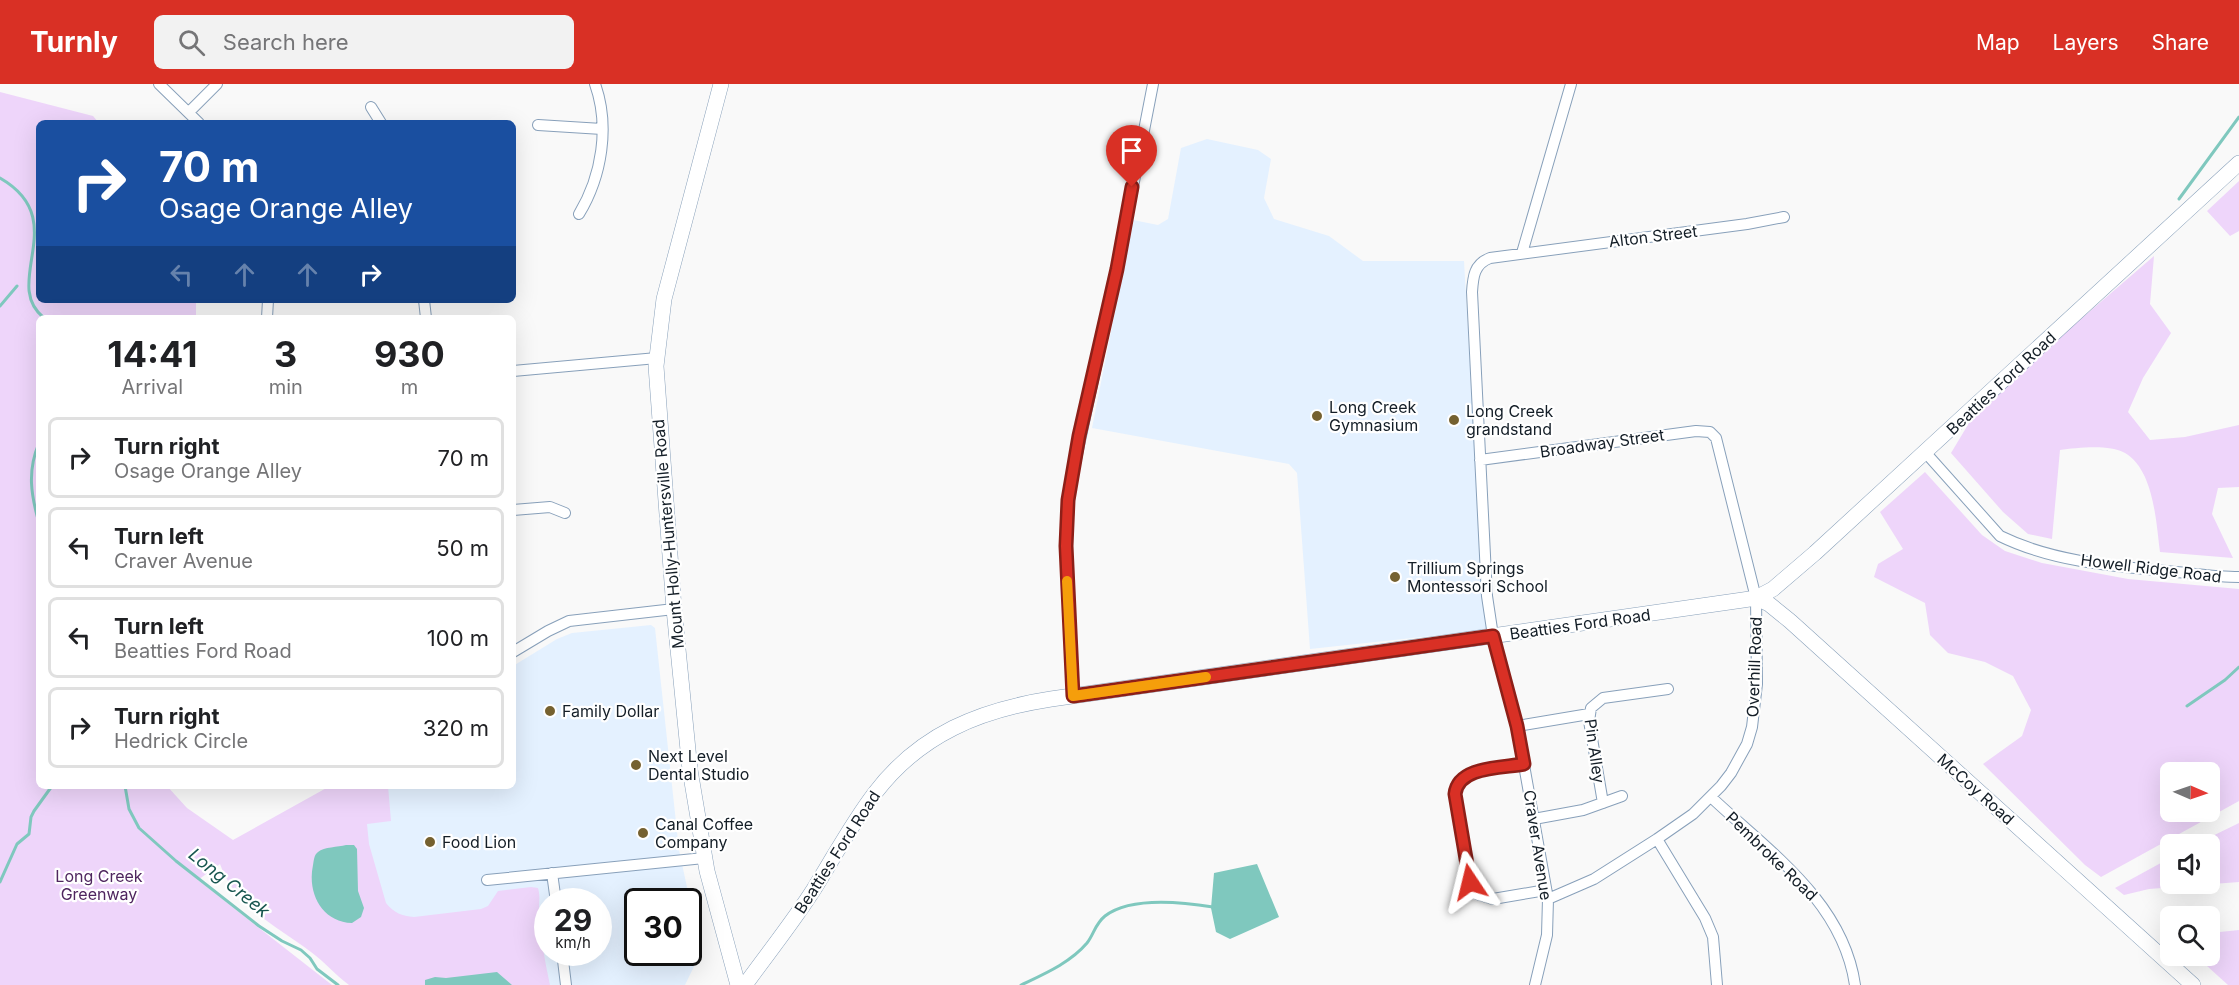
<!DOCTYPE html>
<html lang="en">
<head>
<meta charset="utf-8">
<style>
  :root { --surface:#fff; --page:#f2f2f2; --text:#202124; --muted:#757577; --line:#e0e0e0; --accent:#d93025 }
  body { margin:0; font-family:Inter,sans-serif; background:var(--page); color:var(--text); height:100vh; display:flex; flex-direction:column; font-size:22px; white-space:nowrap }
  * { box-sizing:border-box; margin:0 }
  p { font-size:20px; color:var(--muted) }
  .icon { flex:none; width:33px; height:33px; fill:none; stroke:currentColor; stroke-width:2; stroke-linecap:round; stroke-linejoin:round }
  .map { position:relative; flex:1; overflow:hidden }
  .drawer { position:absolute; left:36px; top:231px; width:480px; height:474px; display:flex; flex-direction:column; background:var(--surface); border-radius:9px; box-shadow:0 6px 24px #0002 }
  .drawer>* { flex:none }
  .hud { position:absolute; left:36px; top:36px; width:480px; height:183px; border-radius:9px; box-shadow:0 6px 24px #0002; background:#1a4fa0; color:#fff; overflow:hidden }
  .needle { width:39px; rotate:92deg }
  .tools { position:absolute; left:2160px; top:678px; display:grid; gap:12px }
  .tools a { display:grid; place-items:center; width:60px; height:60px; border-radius:9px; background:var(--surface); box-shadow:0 6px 24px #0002; font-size:30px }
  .speed { position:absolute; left:534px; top:804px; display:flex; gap:12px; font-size:30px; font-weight:700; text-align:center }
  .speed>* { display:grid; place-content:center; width:78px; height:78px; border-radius:50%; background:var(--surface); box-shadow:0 6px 24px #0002; line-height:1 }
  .speed small { font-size:15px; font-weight:400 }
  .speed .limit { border:3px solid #111; border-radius:9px; background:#fff; color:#111 }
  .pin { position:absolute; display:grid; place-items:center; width:51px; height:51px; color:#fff; margin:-62px -26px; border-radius:50% 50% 50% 0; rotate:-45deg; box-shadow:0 0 6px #0007 }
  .pin .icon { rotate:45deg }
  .me { position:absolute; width:66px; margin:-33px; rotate:350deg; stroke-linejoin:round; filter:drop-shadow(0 0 4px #0008) }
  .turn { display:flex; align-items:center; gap:21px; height:126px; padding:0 24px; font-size:27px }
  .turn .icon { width:78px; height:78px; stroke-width:2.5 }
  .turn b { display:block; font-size:42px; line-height:51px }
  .lanes { display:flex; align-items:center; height:57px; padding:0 24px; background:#0003; justify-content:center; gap:30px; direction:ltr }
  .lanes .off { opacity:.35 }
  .eta { display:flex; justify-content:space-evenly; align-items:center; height:102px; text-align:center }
  .eta b { font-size:36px; font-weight:700; line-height:42px }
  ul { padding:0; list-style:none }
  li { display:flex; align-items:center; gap:18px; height:81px; margin:0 12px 9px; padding:0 12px; border:3px solid var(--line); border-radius:9px }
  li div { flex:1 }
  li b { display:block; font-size:22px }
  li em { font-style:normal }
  header { display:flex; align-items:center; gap:36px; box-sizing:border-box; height:84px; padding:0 30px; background:var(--accent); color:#fff }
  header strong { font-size:28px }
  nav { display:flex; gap:33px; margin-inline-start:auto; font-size:21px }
  .search { width:420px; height:54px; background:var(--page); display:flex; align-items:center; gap:15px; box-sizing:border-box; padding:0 21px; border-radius:9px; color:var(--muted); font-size:22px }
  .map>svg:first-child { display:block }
  .built { fill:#e4f1ff; fill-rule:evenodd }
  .green { fill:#eed5fa; fill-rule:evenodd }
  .water { fill:#7fc8be }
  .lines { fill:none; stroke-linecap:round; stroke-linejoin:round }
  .stream { stroke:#7fc8be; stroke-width:3 }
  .minor-casing { stroke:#88a0ba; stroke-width:12 }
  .secondary-casing { stroke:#88a0ba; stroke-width:16 }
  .minor { stroke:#fff; stroke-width:10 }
  .secondary { stroke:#fff; stroke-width:15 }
  .route-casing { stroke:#8d1f18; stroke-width:15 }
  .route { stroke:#d93025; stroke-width:10 }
  .slow { stroke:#f59e0b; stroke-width:10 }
  .poi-dot { fill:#756130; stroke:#fff; stroke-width:2 }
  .labels { text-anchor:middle; stroke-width:4.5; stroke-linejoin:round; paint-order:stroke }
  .street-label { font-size:16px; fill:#141e27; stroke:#fff }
  .poi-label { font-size:16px; fill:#141e27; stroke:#fff; text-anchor:start }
  .park-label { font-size:16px; fill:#4f265f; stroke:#fff }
  .water-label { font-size:18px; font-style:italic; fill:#185650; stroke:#fff }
</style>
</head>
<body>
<header>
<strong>Turnly</strong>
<div class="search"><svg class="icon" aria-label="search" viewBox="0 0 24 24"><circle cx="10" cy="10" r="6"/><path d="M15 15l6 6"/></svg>Search here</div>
<nav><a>Map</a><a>Layers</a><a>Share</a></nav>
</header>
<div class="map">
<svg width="2239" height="901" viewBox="0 0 2239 901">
  <rect width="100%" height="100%" fill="#f9f9f9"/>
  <!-- built -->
  <path class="built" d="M 1207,55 L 1258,66 L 1271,75 L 1264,114 L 1274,135 L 1329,152 L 1363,177 L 1464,177 L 1479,438 L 1487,546 L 1310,565 L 1297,389 L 1289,380 L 1092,344 L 1133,136 L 1158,141 L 1168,135 L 1181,64 Z
    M 651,541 L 655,544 L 679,766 L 701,868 L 685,901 L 415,901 L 330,702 L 513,702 L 513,582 L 557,555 L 572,549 ZM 548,818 L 598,818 L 598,868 L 548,868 ZM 638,818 L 688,818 L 688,868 L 638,868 Z"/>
  <!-- green -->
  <path class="green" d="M 0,8 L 93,32 L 99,39 L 39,39 L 39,216 L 196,216 L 196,234 L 39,234 L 39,702 L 167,702 L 187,724 L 233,756 L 330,702 L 388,702 L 391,737 L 367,740 L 369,760 L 386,819 C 394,829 402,832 414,833 L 481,825 L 488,822 L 498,807 L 531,803 L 538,804 C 541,814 538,823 539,833 C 541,856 545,878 550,901 L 349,901 C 335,891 325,878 311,868 C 277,842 235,823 220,780 L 198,796 L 332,901 L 0,901 Z
    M 2239,97 L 2239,147 L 2230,152 L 2207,127 Z
    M 2154,172 L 2150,220 L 2171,249 L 2143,294 L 2128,328 L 2150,356 L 2185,353 L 2239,341 L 2239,403 L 2218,404 L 2212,430 L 2233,474 L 2160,468 C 2156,438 2154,386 2125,369 C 2109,360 2077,364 2060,366 L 2052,455 L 2028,450 L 2003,428 L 1951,369 L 1978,324 Z
    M 1925,388 L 1982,451 L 2005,467 L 2042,479 L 2128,495 L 2239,505 L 2239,717 L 2101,793 L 2085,781 L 1983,680 L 2022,652 L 2031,626 L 2013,592 L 1985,578 L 1948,569 L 1930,551 L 1925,519 L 1874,493 L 1878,480 L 1903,465 L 1880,428 ZM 2210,688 L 2210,728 L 2170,728 L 2170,688 Z
    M 2239,739 L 2239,798 L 2149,805 L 2124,811 L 2115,804 L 2170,774 L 2170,800 L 2210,800 L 2210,760 L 2196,760 Z
    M 2239,846 L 2239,901 L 2228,901 L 2196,872 L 2210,872 L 2210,849 Z"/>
  <!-- water -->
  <path class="water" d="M 346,761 L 354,761 L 357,765 L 358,807 L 364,824 L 361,833 L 352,839 C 322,838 307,809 313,781 C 314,776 314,771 318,768 C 324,763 338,763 346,761 Z
    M 1257,780 L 1279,833 L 1230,855 L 1216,848 L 1211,824 L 1214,789 Z
    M 497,888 L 512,901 L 425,901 L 425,896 L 435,893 L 446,894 Z"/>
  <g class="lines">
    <!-- stream -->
    <path class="stream" d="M 0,94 C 73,136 0,199 44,234
      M 2179,115 L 2239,33
      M 0,222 L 17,202
      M 39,359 C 27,387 31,411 39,439
      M 2187,622 L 2225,596 L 2239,583
      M 125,702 L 129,725 L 139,744 L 176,777 L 259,842 L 282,857 L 301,866 L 310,874 L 317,885 L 338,901
      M 0,798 L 17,760 L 29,750 L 31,733 L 34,727 L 52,702
      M 1021,901 C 1044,890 1070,879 1087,859 C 1094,850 1095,840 1105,832 C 1131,812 1182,818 1213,823"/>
    <!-- minor casing -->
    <g class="minor-casing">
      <path id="minor" d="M 159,0 L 199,39
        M 371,23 L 381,39
        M 189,28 L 217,0
        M 538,41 L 602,45
        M 579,130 C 602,92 610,42 595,0
        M 1522,169 L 1571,0
        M 424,216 L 426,234
        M 267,234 L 268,216
        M 513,287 L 657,274
        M 1925,368 L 2000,452 C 2051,477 2110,482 2166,487 C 2190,489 2215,493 2239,493
        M 1480,376 L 1696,347 L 1710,348 L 1716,354 L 1756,514 L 1757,600 L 1752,643 L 1747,660 L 1731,689 L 1721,702 L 1693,730 L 1657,755 L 1594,795 L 1548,815
        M 513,426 L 550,423 L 565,429
        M 513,568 L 548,547 L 569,537 L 674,525
        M 1073,612 L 1066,462 L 1070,403 L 1117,185 L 1153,0
        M 1517,642 L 1589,630
        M 1524,680 C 1502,684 1458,683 1455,710 L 1470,798 L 1477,810 L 1493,815 L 1546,806
        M 1711,713 C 1768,767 1843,817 1855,901
        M 1603,719 L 1589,637 L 1591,624 L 1603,614 L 1668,605
        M 1534,735 L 1583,726 L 1622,712
        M 1657,755 L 1705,834 L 1713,853 L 1717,901
        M 552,789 L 556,818
        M 487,796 L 704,774
        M 562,868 L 566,901
        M 1535,901 L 1547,851 L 1548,815 L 1517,642 L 1493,552 L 1487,512 L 1472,208 C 1473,193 1474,180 1490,174 L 1747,140 L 1784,133"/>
    </g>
    <!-- secondary casing -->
    <g class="secondary-casing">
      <path id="secondary" d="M 721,0 L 664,215 L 656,282 L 674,525 L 690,686 L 707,787 L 738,901
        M 1756,514 L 1769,520 L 1790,537 L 2193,901
        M 745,901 C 768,869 793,838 814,805 C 834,773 852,739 875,709 C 920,650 980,626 1051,615 L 1743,516 L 1756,514 L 1773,505 L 1815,469 L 2239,79"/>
    </g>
    <!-- minor -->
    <use href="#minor" class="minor"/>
    <!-- secondary -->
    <use href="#secondary" class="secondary"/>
  </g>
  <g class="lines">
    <!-- route casing -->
    <g class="route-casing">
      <path id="route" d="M 1132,103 L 1117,185 L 1079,352 L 1068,416 L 1066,462 L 1073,612 L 1493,552 L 1517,642 L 1524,680 C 1502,684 1458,682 1455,710 L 1470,798"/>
    </g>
    <!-- route -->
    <use href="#route" class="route"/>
    <!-- slow -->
    <path class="slow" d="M 1067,497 L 1073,612 L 1206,593"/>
  </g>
  <!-- markers -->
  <g class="poi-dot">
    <circle cx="1317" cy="332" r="6"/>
    <circle cx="1454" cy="336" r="6"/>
    <circle cx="1395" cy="493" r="6"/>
    <circle cx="550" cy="627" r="6"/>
    <circle cx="636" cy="681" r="6"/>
    <circle cx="643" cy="749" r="6"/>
    <circle cx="430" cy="758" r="6"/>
  </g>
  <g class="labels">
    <!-- street labels -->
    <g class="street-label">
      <text transform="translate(1653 152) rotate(-7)" y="6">Alton Street</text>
      <text transform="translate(2001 299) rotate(-43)" y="6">Beatties Ford Road</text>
      <text transform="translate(1602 359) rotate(-8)" y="6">Broadway Street</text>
      <text transform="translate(668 450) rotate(-95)" y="6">Mount Holly-Huntersville Road</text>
      <text transform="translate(2151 484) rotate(7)" y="6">Howell Ridge Road</text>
      <text transform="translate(1580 540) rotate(-8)" y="6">Beatties Ford Road</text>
      <text transform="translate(1754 583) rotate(-88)" y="6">Overhill Road</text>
      <text transform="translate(1595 667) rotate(82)" y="6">Pin Alley</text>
      <text transform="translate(1976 705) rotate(42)" y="6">McCoy Road</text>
      <text transform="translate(1538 761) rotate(81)" y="6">Craver Avenue</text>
      <text transform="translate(837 768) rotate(-57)" y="6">Beatties Ford Road</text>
      <text transform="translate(1772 772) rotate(44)" y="6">Pembroke Road</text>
    </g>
    <!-- poi labels -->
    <g class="poi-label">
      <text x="1329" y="329">Long Creek<tspan x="1329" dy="18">Gymnasium</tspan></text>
      <text x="1466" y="333">Long Creek<tspan x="1466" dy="18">grandstand</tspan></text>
      <text x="1407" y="490">Trillium Springs<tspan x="1407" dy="18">Montessori School</tspan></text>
      <text x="562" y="633">Family Dollar</text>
      <text x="648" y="678">Next Level<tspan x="648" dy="18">Dental Studio</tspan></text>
      <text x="655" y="746">Canal Coffee<tspan x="655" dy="18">Company</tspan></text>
      <text x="442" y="764">Food Lion</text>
    </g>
    <!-- park labels -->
    <g class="park-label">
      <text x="99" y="798">Long Creek<tspan x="99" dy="18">Greenway</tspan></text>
    </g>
    <!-- water labels -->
    <g class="water-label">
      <text transform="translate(229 799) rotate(39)" y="6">Long Creek</text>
    </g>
  </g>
</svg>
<div class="tools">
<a><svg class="needle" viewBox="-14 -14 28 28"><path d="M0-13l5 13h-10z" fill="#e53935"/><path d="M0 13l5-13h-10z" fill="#757577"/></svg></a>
<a><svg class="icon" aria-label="sound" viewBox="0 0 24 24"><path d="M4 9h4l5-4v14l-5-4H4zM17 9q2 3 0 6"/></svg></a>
<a><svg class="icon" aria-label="search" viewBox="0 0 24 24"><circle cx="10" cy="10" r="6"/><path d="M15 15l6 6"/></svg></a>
</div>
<div class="speed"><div>29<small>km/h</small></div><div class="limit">30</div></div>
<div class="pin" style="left:1132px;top:103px;background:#d93025"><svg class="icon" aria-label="arrive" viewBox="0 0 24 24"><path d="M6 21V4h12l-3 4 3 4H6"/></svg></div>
<svg class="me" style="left:1470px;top:798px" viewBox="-20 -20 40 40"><path d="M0-17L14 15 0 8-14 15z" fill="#d93025" stroke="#fff" stroke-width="4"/></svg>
<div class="hud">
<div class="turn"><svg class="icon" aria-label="right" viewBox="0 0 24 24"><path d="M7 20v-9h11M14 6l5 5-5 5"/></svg><div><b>70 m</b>Osage Orange Alley</div></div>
<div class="lanes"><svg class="icon off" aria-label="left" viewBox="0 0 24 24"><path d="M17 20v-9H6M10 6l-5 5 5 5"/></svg><svg class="icon off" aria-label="ahead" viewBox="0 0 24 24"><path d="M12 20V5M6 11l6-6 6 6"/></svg><svg class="icon off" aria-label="ahead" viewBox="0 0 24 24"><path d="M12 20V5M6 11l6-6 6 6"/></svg><svg class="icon" aria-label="right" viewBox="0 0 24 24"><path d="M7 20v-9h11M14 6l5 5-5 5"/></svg></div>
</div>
<section class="drawer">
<div class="eta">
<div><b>14:41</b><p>Arrival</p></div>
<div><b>3</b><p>min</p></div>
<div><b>930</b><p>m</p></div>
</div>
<ul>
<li><svg class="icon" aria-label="right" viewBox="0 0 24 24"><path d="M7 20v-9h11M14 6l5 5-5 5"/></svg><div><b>Turn right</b><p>Osage Orange Alley</p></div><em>70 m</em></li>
<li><svg class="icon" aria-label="left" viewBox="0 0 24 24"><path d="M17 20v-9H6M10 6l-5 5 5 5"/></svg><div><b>Turn left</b><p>Craver Avenue</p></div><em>50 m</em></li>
<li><svg class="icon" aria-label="left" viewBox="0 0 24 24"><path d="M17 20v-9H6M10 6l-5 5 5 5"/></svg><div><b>Turn left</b><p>Beatties Ford Road</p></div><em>100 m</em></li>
<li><svg class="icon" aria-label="right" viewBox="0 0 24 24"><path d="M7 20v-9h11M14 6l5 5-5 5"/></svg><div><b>Turn right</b><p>Hedrick Circle</p></div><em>320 m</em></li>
</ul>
</section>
</div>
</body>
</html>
